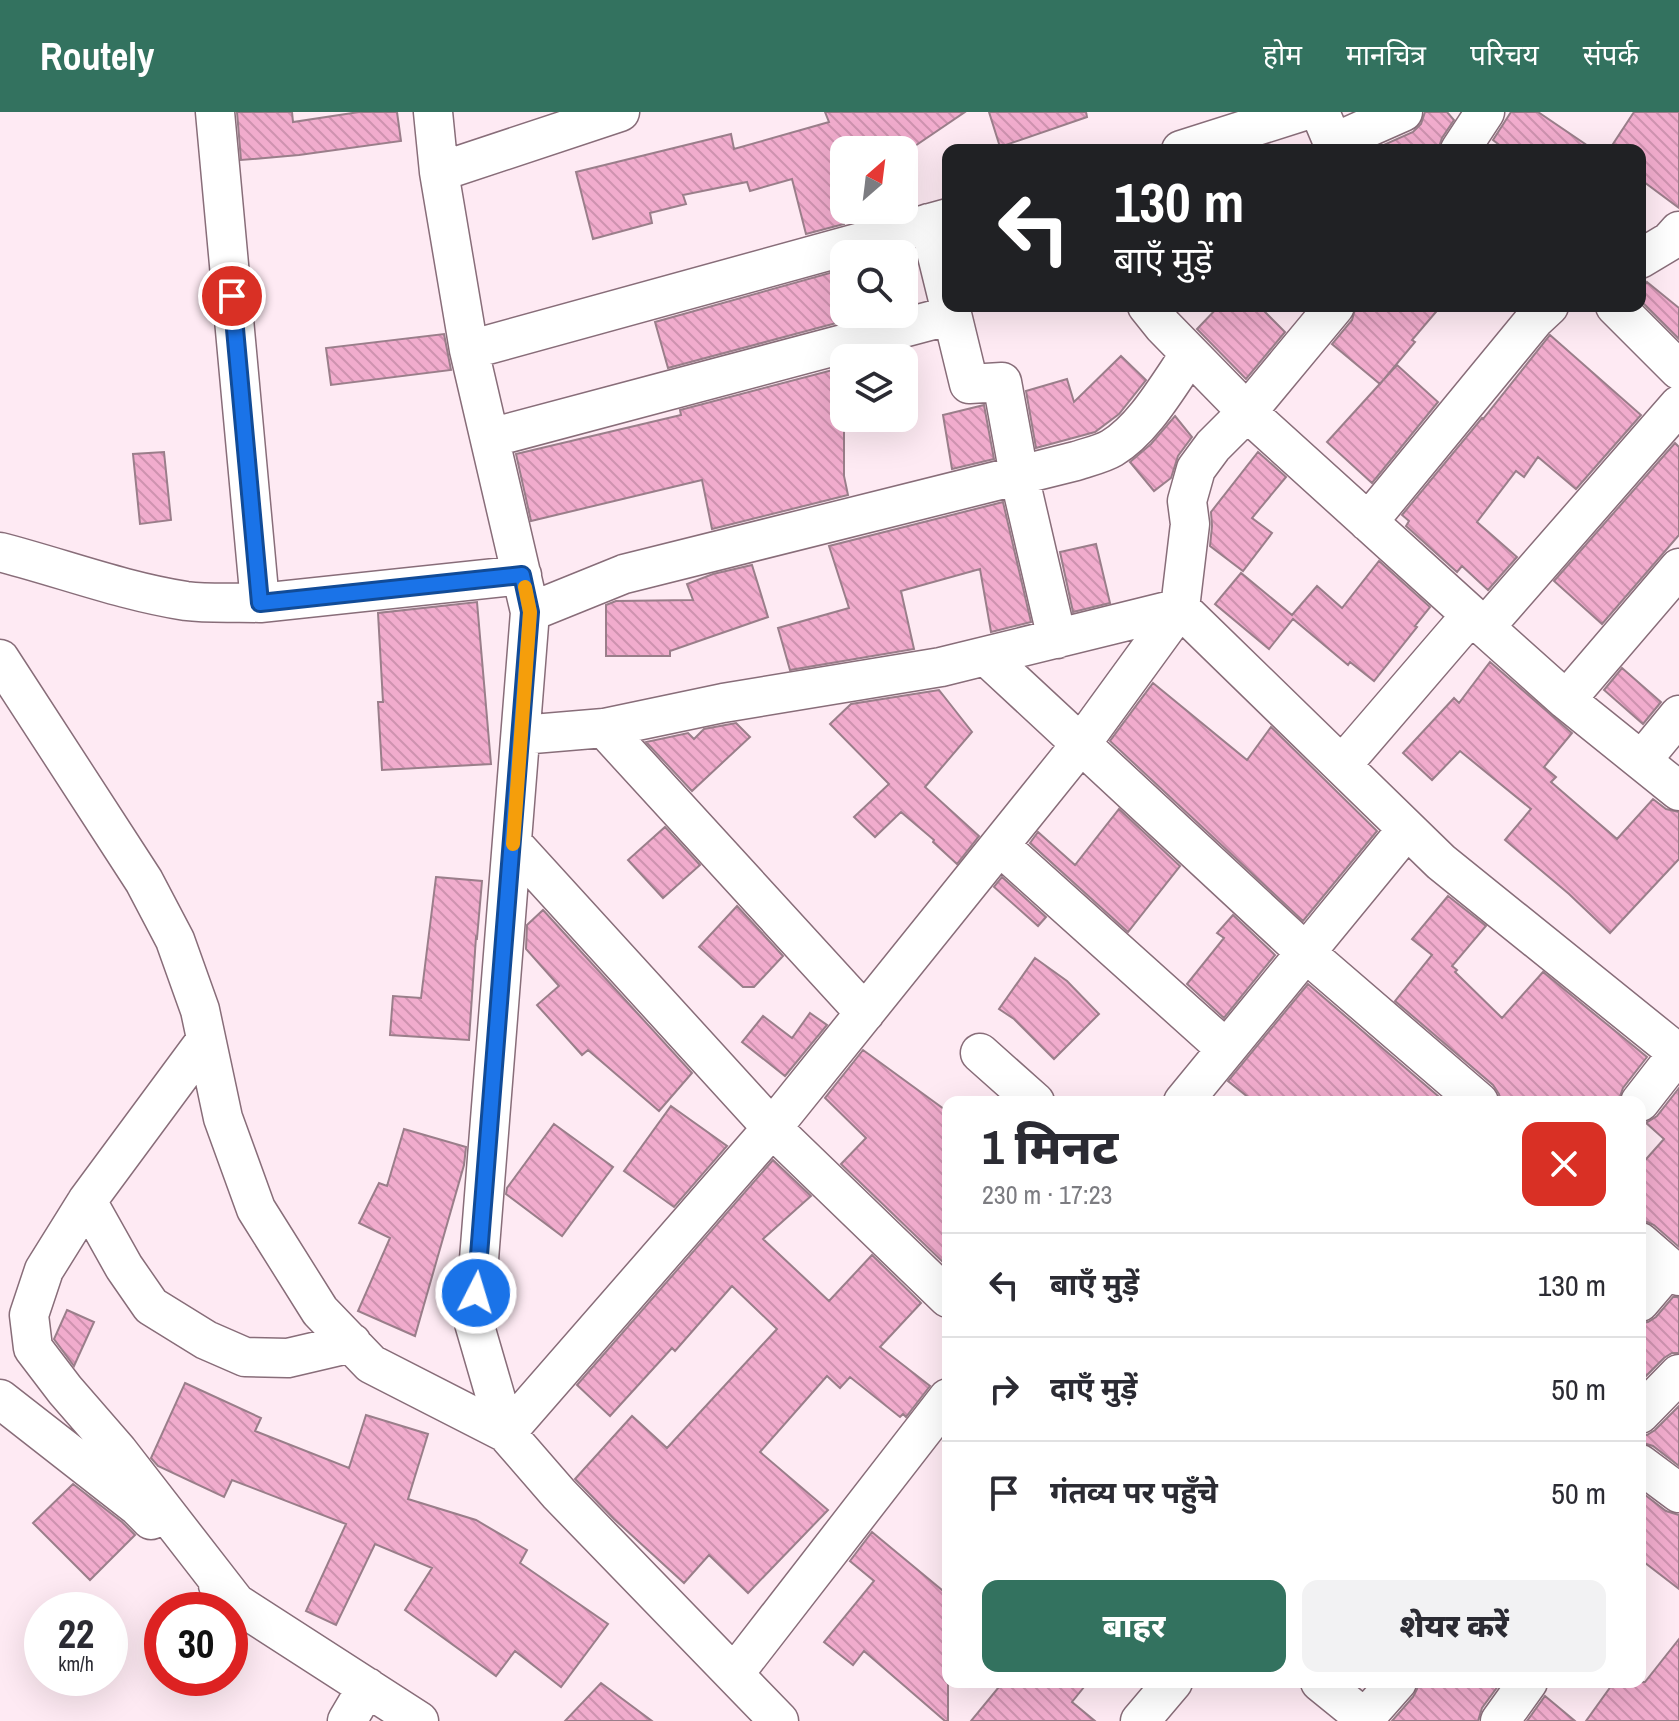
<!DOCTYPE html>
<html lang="hi">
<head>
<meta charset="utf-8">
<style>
  :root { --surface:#fff; --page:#f2f2f3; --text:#2b2b33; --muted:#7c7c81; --line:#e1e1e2; --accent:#33725f }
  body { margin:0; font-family:"Archivo Narrow","Noto Sans Devanagari",sans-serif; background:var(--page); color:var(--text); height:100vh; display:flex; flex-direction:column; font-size:30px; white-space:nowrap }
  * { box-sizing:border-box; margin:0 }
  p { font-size:26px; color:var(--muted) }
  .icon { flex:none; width:44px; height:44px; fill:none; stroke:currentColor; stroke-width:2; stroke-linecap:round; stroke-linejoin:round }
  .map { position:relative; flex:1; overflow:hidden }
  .side { position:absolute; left:942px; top:984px; width:704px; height:592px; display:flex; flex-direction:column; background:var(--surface); border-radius:16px; box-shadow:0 8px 32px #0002 }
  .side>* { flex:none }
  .top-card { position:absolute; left:942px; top:32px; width:704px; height:168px; border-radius:16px; box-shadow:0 8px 32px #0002; background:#202124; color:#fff; overflow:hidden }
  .needle { width:52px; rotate:28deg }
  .buttons { position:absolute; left:830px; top:24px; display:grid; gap:16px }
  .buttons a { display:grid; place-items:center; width:88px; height:88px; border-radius:16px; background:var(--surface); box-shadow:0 8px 32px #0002; font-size:40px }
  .speed { position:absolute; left:24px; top:1480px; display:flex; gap:16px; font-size:40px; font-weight:700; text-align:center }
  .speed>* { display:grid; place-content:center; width:104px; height:104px; border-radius:50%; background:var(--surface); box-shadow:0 8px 32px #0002; line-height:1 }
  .speed small { font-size:20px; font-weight:400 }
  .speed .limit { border:12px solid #d22; background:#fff; color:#111 }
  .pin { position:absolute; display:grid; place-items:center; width:68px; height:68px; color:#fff; margin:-34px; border:4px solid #fff; border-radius:50%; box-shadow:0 2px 8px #0007 }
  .me { position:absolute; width:88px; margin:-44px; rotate:5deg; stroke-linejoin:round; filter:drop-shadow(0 0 6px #0008) }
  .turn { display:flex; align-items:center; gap:28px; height:168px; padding:0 40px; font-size:36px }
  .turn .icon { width:104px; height:104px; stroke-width:2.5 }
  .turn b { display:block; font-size:56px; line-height:68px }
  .round { display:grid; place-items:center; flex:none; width:84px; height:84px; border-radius:16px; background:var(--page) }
  .headline { display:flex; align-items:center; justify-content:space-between; height:136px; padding:0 40px }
  h1 { font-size:48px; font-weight:800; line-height:60px }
  .action { display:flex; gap:16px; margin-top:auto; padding:16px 40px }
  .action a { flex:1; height:92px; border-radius:16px; background:var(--accent); color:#fff; font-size:32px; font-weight:800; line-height:92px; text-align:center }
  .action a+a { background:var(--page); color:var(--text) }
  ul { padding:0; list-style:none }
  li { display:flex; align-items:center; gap:24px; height:104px; padding:0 40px; border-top:2px solid var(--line) }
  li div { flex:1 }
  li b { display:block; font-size:30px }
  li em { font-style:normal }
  header { display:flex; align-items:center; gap:48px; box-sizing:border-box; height:112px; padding:0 40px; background:var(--accent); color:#fff }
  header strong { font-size:38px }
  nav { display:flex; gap:44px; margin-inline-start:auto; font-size:28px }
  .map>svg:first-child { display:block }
  .building { fill:url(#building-back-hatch); stroke:#9a7e8a; stroke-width:2 }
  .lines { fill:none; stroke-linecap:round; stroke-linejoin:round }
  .minor-casing { stroke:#886d79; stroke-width:41 }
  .minor { stroke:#fff; stroke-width:38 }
  .route-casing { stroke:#114b97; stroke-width:20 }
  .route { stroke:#1a73e8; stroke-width:14 }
  .slow { stroke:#f59e0b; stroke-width:14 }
</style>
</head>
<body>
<header>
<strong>Routely</strong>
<nav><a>होम</a><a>मानचित्र</a><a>परिचय</a><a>संपर्क</a></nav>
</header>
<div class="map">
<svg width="1679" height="1609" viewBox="0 0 1679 1609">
  <defs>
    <pattern id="building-back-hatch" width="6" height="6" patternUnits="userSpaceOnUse" patternTransform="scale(2)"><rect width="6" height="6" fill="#f1accd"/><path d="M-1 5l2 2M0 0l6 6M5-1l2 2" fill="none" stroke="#ce92af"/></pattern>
  </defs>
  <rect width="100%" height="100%" fill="#feeaf3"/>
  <!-- building -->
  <path class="building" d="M 237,0 L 292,0 L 293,10 L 359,0 L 397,0 L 401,29 L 299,43 L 241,48 Z
    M 825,0 L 965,0 L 909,38 L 844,38 L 844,112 L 806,122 L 792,67 L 750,79 L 747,70 L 683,83 L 686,92 L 650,101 L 652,111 L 593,127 L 576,60 L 731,22 L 734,37 L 829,10 Z
    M 989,0 L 1086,0 L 1087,5 L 1000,35 Z
    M 1425,0 L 1447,0 L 1454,8 L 1442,26 L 1438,38 L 1376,38 L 1379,35 L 1413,20 L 1421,12 Z
    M 1511,0 L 1538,0 L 1594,38 L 1506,38 L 1493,28 Z
    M 1634,0 L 1679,0 L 1679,96 L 1640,67 L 1640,38 L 1609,38 Z
    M 844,157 L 844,209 L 668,256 L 655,210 Z
    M 1647,170 L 1679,196 L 1679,227 L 1640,188 L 1640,179 Z
    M 1219,194 L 1259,194 L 1285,220 L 1246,267 L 1197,217 Z
    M 1356,194 L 1441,194 L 1412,228 L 1415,230 L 1380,272 L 1332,232 L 1352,208 Z
    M 444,222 L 451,258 L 331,273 L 326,236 Z
    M 1550,223 L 1641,303 L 1576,377 L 1538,345 L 1524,365 L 1516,359 L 1477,410 L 1517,445 L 1488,478 L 1462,454 L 1457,460 L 1406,414 L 1409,409 L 1402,403 L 1482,306 L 1483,307 Z
    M 1121,244 L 1146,268 L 1119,302 L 1095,320 L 1036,336 L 1026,279 L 1067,267 L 1074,290 Z
    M 1397,253 L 1438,290 L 1372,371 L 1327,330 Z
    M 844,255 L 844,364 L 848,383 L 712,417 L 702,368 L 531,409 L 516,342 L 681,303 L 680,298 Z
    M 984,293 L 994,347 L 952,357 L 943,303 Z
    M 1175,304 L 1192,325 L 1178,344 L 1171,366 L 1154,379 L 1130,350 L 1151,332 Z
    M 1675,331 L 1679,335 L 1679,423 L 1602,512 L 1554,469 Z
    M 164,340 L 171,408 L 140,412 L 133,342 Z
    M 1258,340 L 1286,365 L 1252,406 L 1272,421 L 1243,459 L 1210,434 L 1212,414 L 1211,400 Z
    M 1003,390 L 1031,510 L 991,520 L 980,457 L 901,479 L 914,537 L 790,558 L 778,516 L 849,496 L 829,434 Z
    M 1096,432 L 1110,491 L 1073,500 L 1060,440 Z
    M 1379,449 L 1430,495 L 1415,514 L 1417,515 L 1374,569 L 1350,550 L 1348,553 L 1293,507 L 1269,537 L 1215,492 L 1241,461 L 1292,503 L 1317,474 L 1342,496 Z
    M 752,453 L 768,505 L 670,539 L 670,544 L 606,544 L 606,493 L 616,489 L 693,488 L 687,472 L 713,462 Z
    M 477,490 L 491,652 L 382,658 L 378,590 L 383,590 L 378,501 Z
    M 1490,550 L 1572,621 L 1544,655 L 1556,665 L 1551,670 L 1617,727 L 1653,687 L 1666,697 L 1679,700 L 1679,747 L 1610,821 L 1569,782 L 1505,728 L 1531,697 L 1460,639 L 1432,668 L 1403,641 L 1454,586 L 1459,591 Z
    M 1622,556 L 1661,590 L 1643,612 L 1604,578 Z
    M 1153,571 L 1247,648 L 1271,615 L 1377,719 L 1303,809 L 1110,629 Z
    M 939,578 L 972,620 L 925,675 L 979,724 L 957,752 L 933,730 L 934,728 L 901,700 L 875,725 L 854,705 L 889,672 L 830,612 L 851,592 Z
    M 736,611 L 750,625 L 692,679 L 646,630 L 688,621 L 694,627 L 704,617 Z
    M 1119,697 L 1180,754 L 1128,820 L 1030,731 L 1038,720 L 1075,753 Z
    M 665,715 L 700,753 L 663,786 L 628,748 Z
    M 436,765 L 482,769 L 477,826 L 476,825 L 469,928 L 390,923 L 393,884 L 421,886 Z
    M 1002,765 L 1046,805 L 1038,814 L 994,775 Z
    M 1448,784 L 1486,814 L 1452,854 L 1457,858 L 1455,860 L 1502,906 L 1543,860 L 1647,945 L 1623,976 L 1618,990 L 1500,990 L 1499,982 L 1493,973 L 1395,889 L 1432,843 L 1412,827 Z
    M 737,794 L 783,844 L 754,875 L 743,875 L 699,835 Z
    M 543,798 L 692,961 L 659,999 L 588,938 L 582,943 L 537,893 L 559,874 L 526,837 L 527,813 Z
    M 1233,803 L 1275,843 L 1224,906 L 1187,872 L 1224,826 L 1217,821 Z
    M 1035,846 L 1067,869 L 1099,902 L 1054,947 L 1014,907 L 999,897 Z
    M 1308,872 L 1445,990 L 1254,990 L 1228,969 Z
    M 810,901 L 827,913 L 785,964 L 742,930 L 763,904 L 792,926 Z
    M 863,938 L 948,1000 L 948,1155 L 841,1052 L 866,1026 L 825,986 Z
    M 1679,976 L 1679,1135 L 1654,1113 L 1645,1109 L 1640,1109 L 1640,1054 L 1664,1027 L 1646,1011 L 1657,1004 Z
    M 671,994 L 727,1034 L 674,1095 L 624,1059 Z
    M 554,1012 L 613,1055 L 562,1124 L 506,1082 L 507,1076 Z
    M 404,1017 L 466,1035 L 464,1053 L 415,1224 L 358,1199 L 390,1126 L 359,1111 L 379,1071 L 387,1074 Z
    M 773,1048 L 811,1084 L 763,1127 L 829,1189 L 872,1143 L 921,1191 L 880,1235 L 930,1274 L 906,1305 L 903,1302 L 900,1305 L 850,1265 L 840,1276 L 827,1264 L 760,1340 L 828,1398 L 748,1481 L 709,1443 L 684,1471 L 614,1407 L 575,1367 L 632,1304 L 667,1336 L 777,1217 L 732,1174 L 675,1239 L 672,1236 L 610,1304 L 577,1273 Z
    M 1673,1185 L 1679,1185 L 1679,1241 L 1672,1241 L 1664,1246 L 1640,1270 L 1640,1214 L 1642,1211 L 1648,1210 L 1656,1205 Z
    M 67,1198 L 94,1210 L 74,1254 L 54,1227 Z
    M 185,1271 L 261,1306 L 255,1319 L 349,1356 L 366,1303 L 428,1322 L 408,1387 L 476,1408 L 527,1438 L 520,1451 L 608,1512 L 561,1575 L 515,1539 L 496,1564 L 405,1498 L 432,1456 L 375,1432 L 336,1513 L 306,1499 L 346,1412 L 232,1368 L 224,1385 L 158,1354 L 151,1346 Z
    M 1679,1294 L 1679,1354 L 1653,1334 L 1640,1330 L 1640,1323 L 1647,1323 L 1655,1318 Z
    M 73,1372 L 122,1410 L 135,1423 L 90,1468 L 33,1411 Z
    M 1640,1379 L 1666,1399 L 1679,1403 L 1679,1477 L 1640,1447 Z
    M 872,1420 L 948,1483 L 948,1609 L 945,1609 L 864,1539 L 853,1553 L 824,1530 L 874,1469 L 850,1449 Z
    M 1679,1527 L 1679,1609 L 1586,1609 L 1614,1570 L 1645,1570 Z
    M 1003,1570 L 1088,1570 L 1072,1590 L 1095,1609 L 971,1609 Z
    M 1418,1570 L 1501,1570 L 1482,1596 L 1478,1609 L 1392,1609 L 1413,1585 L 1418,1575 Z
    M 601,1571 L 652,1609 L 565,1609 Z
    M 1545,1584 L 1575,1609 L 1527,1609 Z"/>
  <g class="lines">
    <!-- minor casing -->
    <g class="minor-casing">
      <path id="minor" d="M 215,0 L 260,491 L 522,463
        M 433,0 L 439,60 L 469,238 L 530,500 L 474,1211 L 506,1321 L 559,1382 L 779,1609
        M 1320,0 L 1333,31 L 1403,0
        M 1181,38 L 1301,0
        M 1460,38 L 1485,0
        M 439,60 L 620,0
        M 929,111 L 948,188
        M 1640,147 L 1670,129 L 1679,119
        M 950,194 L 969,272 L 1002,270 L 1019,363 L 1057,527
        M 1147,194 L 1163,214 L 1247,300 L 1471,503
        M 1615,194 L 1679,258
        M 469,238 L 948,106
        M 490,326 L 952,203
        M 1368,410 L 1535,207 L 1549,194
        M 0,440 C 62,456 122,479 186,489 C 210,492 235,490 260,491
        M 530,500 L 624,462 L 1076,349 C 1088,345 1102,342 1112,336 C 1144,317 1169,272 1190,242
        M 1485,515 L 1679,293
        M 986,544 L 1306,841 L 1479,990
        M 0,547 L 144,769 L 175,828 L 200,898 L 223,1006 L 256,1097 L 320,1199 L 371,1252 L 506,1321 L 772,1016 L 513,732
        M 1566,588 L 1679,679
        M 604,616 L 865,901
        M 521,623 L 604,616 L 723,591 L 941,555 L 1180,496 L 1441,750 L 1679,942
        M 1642,648 L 1679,603
        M 1342,653 L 1471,503 L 1566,588 L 1679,456
        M 1000,734 L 1226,937
        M 206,928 L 87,1089 L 44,1158 L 29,1203 L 33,1236 L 65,1278 L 118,1339 L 236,1491
        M 980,941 L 1035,990
        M 1183,990 L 1407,717
        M 1640,990 L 1679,940
        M 87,1089 L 124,1155 L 151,1194 L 206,1228 L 245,1245 L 288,1246 L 352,1231
        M 1640,1130 L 1679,1164
        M 948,1186 L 772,1016 L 1081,632 L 1180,496 L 1190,412 L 1187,389 L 1196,357 L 1213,334 L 1247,300 L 1335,194
        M 1640,1190 L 1669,1156
        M 0,1287 L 137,1394 L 151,1408
        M 1640,1302 L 1679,1262
        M 1640,1352 L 1679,1381
        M 218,1473 L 236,1491 L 419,1609
        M 734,1562 L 948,1286
        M 1320,1570 L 1368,1609
        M 1365,1606 L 1397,1570
        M 347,1609 L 367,1575
        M 1140,1609 L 1173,1570
        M 1500,1609 L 1528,1570"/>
    </g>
    <!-- minor -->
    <use href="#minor" class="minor"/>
  </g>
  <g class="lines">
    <!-- route casing -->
    <g class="route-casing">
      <path id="route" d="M 232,184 L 260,491 L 522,463 L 530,500 L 476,1181"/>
    </g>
    <!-- route -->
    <use href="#route" class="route"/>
    <!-- slow -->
    <path class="slow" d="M 513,732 L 530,500 L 525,475"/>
  </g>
</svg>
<div class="buttons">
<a><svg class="needle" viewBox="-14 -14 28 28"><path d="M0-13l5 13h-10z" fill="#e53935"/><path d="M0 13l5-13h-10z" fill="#7c7c81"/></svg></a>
<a><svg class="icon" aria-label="search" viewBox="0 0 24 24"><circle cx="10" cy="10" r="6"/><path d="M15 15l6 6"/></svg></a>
<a><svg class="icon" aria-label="layers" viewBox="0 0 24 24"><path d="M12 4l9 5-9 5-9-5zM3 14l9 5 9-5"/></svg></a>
</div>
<div class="speed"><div>22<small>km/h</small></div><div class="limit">30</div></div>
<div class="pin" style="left:232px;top:184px;background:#d93025"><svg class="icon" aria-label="arrive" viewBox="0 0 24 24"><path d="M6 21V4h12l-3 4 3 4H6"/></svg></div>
<svg class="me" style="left:476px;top:1181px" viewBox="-20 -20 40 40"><circle r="17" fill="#1a73e8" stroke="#fff" stroke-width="3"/><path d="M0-11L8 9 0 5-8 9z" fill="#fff"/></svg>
<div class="top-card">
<div class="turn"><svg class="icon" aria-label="left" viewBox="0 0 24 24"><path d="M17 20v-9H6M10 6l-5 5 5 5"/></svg><div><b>130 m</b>बाएँ मुड़ें</div></div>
</div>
<section class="side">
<div class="headline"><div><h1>1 मिनट</h1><p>230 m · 17:23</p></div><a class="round" style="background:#d93025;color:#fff"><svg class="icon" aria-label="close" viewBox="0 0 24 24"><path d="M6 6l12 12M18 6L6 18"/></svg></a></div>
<ul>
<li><svg class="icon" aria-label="left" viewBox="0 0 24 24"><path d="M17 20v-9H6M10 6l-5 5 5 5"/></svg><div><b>बाएँ मुड़ें</b></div><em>130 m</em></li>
<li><svg class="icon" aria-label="right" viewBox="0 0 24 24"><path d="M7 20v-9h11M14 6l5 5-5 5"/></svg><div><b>दाएँ मुड़ें</b></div><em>50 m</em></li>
<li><svg class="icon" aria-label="arrive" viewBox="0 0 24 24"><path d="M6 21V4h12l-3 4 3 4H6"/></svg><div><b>गंतव्य पर पहुँचे</b></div><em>50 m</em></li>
</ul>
<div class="action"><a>बाहर</a><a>शेयर करें</a></div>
</section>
</div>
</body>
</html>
